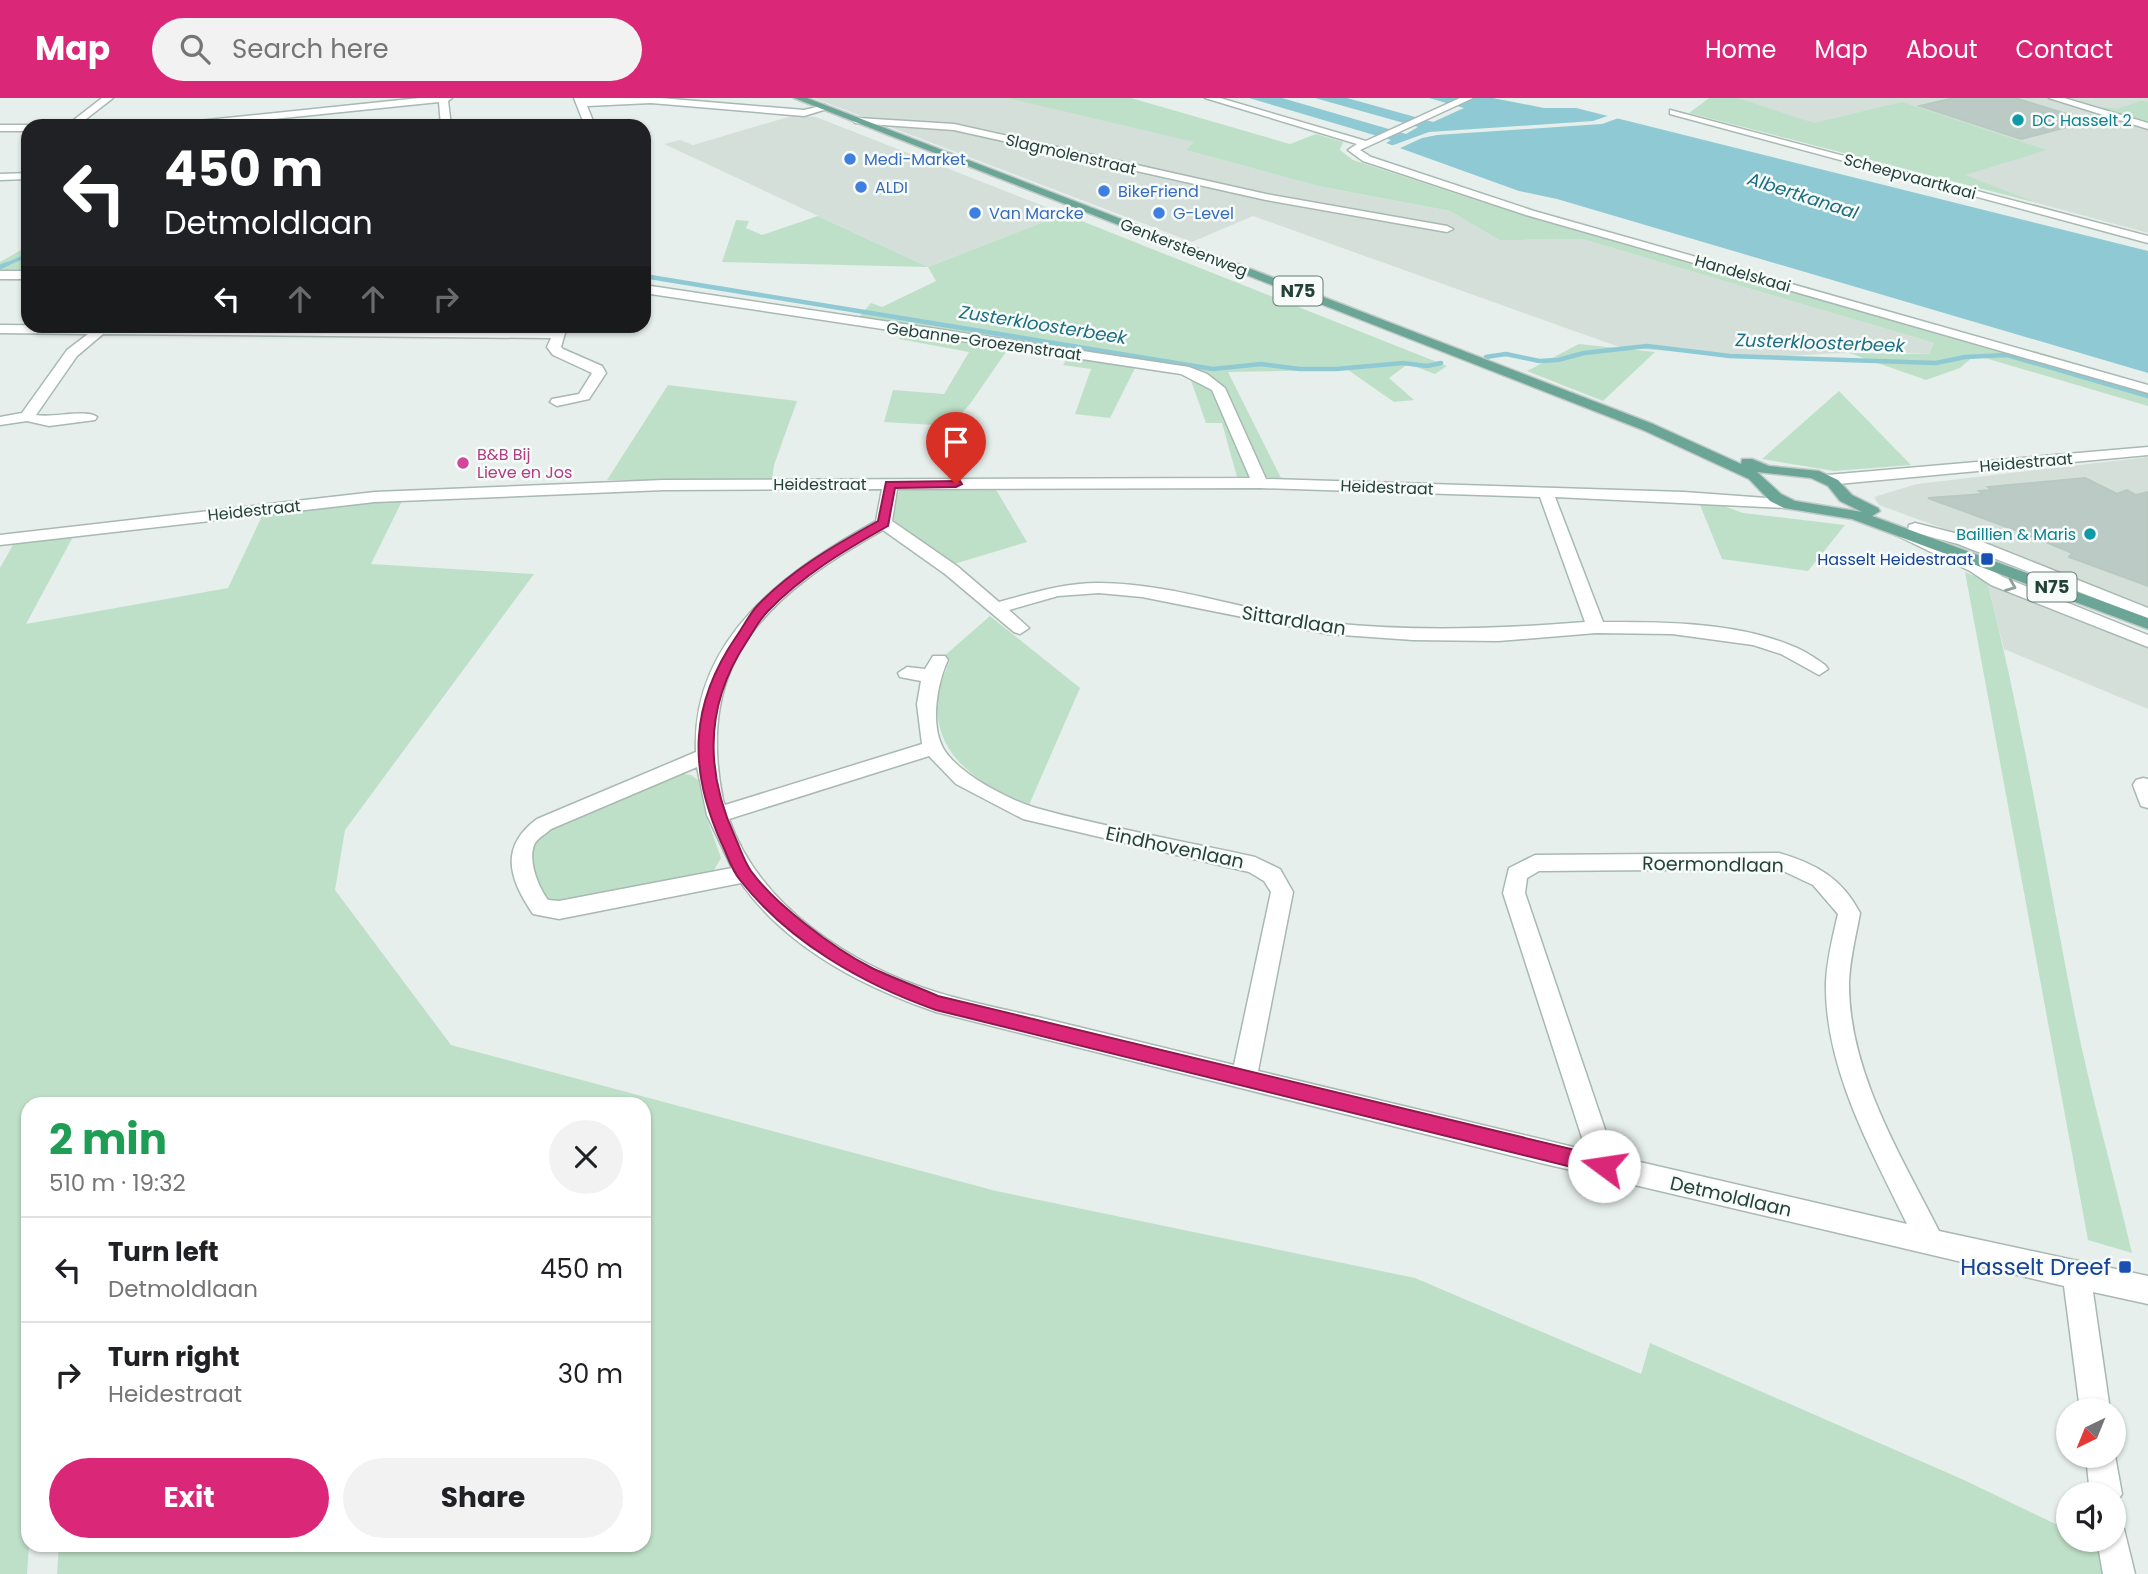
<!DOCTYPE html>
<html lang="en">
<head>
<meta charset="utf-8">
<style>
  :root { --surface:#fff; --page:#f2f2f2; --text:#202124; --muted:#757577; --line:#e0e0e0; --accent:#db2777 }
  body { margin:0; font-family:Poppins,sans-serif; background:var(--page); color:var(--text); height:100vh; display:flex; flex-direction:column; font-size:26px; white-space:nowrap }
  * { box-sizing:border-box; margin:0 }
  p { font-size:23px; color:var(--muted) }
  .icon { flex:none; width:38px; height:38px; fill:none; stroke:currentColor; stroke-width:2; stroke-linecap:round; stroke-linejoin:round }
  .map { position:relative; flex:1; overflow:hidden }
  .side { position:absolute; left:21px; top:999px; width:630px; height:455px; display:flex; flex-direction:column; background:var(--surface); border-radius:21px; box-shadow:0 2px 5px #0004 }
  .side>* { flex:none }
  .guide { position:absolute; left:21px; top:21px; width:630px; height:214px; border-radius:21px; box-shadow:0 2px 5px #0004; background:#202124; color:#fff; overflow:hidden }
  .needle { width:46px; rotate:223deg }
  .tools { position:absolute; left:2056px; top:1300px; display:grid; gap:14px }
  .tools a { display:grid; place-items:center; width:70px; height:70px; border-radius:50%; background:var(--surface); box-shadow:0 2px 5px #0004; font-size:35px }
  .pin { position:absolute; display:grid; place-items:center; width:60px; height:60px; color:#fff; margin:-72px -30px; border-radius:50% 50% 50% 0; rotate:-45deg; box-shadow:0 0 7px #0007 }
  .pin .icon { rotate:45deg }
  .me { position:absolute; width:77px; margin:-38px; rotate:284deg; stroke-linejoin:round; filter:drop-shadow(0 0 5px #0008) }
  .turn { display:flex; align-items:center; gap:24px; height:147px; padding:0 28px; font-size:32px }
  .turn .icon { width:91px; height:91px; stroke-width:2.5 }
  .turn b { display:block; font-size:49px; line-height:60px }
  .lanes { display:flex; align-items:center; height:66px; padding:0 28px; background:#0003; justify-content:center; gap:35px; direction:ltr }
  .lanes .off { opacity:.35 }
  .round { display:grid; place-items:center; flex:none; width:74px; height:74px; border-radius:37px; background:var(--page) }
  .headline { display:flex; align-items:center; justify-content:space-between; height:119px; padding:0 28px }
  h1 { font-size:42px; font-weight:700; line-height:52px; color:#1e9e55 }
  .primary-button { display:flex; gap:14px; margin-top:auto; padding:14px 28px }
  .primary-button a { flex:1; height:80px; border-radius:42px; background:var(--accent); color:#fff; font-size:28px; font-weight:700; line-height:80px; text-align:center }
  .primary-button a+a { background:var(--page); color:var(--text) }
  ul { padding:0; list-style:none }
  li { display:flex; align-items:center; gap:21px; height:105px; padding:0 28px; border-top:2px solid var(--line) }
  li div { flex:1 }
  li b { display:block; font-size:26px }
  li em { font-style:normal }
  header { display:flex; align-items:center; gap:42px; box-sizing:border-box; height:98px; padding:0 35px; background:var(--accent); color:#fff }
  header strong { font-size:33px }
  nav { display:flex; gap:38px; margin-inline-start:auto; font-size:24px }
  .search { width:490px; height:63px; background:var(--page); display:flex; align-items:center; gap:18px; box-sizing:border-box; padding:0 24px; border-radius:38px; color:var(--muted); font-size:26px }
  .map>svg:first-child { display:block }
  .built { fill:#d4dfda }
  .green { fill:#bfe0c8 }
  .water { fill:#8ec9d4 }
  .pier { fill:#e6efeb }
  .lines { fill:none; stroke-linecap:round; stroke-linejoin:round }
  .stream-far1 { stroke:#8ec9d4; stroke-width:3.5 }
  .stream { stroke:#8ec9d4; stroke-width:4.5 }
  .building { fill:#bbcac4; stroke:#b8c9c2; stroke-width:2 }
  .minor-casing { stroke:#a8b8b2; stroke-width:3 }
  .major-casing { stroke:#c2cac8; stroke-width:3 }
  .minor { fill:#fff; fill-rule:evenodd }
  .major { fill:#6aa596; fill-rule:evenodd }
  .oneway { stroke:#92a09c }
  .route { fill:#db2777; stroke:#8e194d; stroke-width:2 }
  .culture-dot { fill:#0f9aa8; stroke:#f7fbf9; stroke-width:2.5 }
  .shop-dot { fill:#3f7fe0; stroke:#f7fbf9; stroke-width:2.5 }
  .hotel-dot { fill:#d1479c; stroke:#f7fbf9; stroke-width:2.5 }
  .transit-dot { fill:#1a4fb4; stroke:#f7fbf9; stroke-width:2.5 }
  .labels { text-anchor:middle; stroke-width:5; stroke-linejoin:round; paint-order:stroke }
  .far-culture-label { font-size:16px; fill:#0d838f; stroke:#f7fbf9; text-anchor:start }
  .far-street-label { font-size:16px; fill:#24423a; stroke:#f7fbf9 }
  .far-shop-label { font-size:16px; fill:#366cbe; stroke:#f7fbf9; text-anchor:start }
  .far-hotel-label { font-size:16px; fill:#b23c85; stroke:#f7fbf9; text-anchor:start }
  .far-transit-label { font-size:16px; fill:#164399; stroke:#f7fbf9; text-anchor:end }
  .far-water-label { font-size:18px; font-style:italic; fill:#1c6f80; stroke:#f7fbf9 }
  .shield { fill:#f7fbf9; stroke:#637a73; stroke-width:2 }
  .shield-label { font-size:18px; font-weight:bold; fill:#24423a }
  .street-label { font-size:19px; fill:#24423a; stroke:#f7fbf9 }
  .near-transit-label { font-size:23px; fill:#164399; stroke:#f7fbf9; text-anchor:end }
</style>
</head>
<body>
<header>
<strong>Map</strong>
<div class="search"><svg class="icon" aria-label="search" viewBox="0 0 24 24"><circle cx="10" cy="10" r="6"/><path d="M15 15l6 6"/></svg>Search here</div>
<nav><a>Home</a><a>Map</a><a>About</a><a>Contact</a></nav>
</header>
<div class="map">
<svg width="2148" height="1476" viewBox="0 0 2148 1476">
  <rect width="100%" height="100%" fill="#e6efeb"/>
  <!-- built -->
  <path class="built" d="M 814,0 L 1007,0 L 1079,15 L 1195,44 L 1186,52 L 1318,88 L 1450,113 L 1499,142 L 1582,141 L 1934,245 L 1929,256 L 1876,253 L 1771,259 L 1622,250 L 1253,118 L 1192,144 Z
    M 1738,0 L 2148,0 L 2148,27 L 2135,28 L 2148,32 L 2148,135 L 2037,105 Z
    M 795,17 L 816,19 L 1064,116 L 928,169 L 664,46 L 680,42 L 693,47 Z
    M 2148,359 L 2148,512 L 1991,448 L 1879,407 L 1874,399 L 1917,386 Z
    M 1987,483 L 2148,546 L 2148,611 L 2004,551 Z"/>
  <!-- green -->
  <path class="green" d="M 1007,0 L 1131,0 L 1290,46 L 1316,36 L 1343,44 L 1340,52 L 1353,62 L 1488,106 L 2148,295 L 2148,308 L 1975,257 L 1960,270 L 1926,282 L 1849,255 L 1929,256 L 1934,245 L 1582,141 L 1499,142 L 1450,113 L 1318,88 L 1186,52 L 1194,44 Z
    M 1709,0 L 1738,0 L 1814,25 L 1902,4 L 2047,52 L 1965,77 L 2037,105 L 1689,15 Z
    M 2141,3 L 2148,4 L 2148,27 L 2105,13 L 2102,9 L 2117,11 Z
    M 1064,116 L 1447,268 L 1435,276 L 1408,266 L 1389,280 L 1414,302 L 1394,304 L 1348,272 L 1228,274 L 1281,380 L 1237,379 L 1222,325 L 1206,325 L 1189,277 L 1135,270 L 1110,320 L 1075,316 L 1091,271 L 1063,267 L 1072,252 L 858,220 L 871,205 L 882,209 L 936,183 L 928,169 L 722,164 L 736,122 L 749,123 L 746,130 L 762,137 L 818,118 L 928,169 Z
    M 28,148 L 28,163 L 23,167 L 28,168 L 28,183 L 0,182 L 0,164 Z
    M 904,235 L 1010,248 L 970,306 L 950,328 L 884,324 L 893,292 L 944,296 L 969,254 L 899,241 Z
    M 1579,246 L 1655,254 L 1603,303 L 1527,273 Z
    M 668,287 L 797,303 L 774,367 L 772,383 L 607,382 Z
    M 1839,293 L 1911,367 L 1834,373 L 1762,361 Z
    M 995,390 L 1027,444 L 954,466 L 892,421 L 899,391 Z
    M 403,401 L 371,466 L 534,476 L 345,732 L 335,792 L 451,947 L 996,1093 L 1415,1180 L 1641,1276 L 1650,1245 L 1964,1382 L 2068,1432 L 2068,1442 L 2090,1442 L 2104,1448 L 2108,1476 L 57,1476 L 59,1447 L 644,1447 L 644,1006 L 28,1006 L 29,1447 L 27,1476 L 0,1476 L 0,470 L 14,445 L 74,437 L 26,526 L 228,490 L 264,414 Z
    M 1700,407 L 1721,407 L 1743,415 L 1845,427 L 1808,473 L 1722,461 Z
    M 1965,474 L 1987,483 C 2023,624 2046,769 2074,913 C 2090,994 2113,1074 2132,1155 L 2088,1142 Z
    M 990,518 L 1080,590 L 1029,707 C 990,691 944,667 938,620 C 937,613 935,605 937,598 C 939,586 946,574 950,562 L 943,559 Z
    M 676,675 L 691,677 L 698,682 L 706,718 L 721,760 L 714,772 L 706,777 L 563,805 C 531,803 535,778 529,752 L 539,734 Z"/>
  <!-- water -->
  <path class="water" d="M 1249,0 L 1282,0 L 1406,36 L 1418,29 L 1315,0 L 1347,0 L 1433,24 L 1464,10 L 1429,0 L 1493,0 L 1544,10 L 1576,10 L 2148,153 L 2148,275 L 1557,101 L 1519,93 L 1386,45 L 1391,42 Z"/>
  <!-- pier -->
  <path class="pier" d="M 1616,15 L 1627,17 L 1602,26 L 1437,37 L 1422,40 L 1396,52 L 1388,49 L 1429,34 L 1593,23 Z"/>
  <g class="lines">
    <!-- stream-far1 -->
    <path class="stream-far1" d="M 3,168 L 28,157"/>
    <!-- stream -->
    <path class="stream" d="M 0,169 L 7,166
      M 644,178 L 1213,271 L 1261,266 L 1300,271 L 1336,271 L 1403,265 L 1427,268 L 1441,265
      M 1486,259 L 1506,256 L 1539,263 L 1558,262 L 1584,255 L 1647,248 L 1730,258 L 1936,265 L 1965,259 L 2007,257 L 2148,298"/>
  </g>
  <!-- building -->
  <path class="building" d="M 1954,0 L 2015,0 L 2080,20 L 2070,23 L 2079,26 L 2021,41 L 1920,8 Z
    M 2085,380 L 2117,396 L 2127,392 L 2136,397 L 2148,394 L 2148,488 L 2069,459 L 2072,455 L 2034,439 L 1928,400 L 1983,396 L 1979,393 L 1992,392 L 1988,389 Z"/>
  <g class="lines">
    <!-- minor casing -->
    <g class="minor-casing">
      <path id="minor" d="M 102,0 L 113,0 L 77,28 L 66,28 Z
        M 420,0 L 452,0 L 448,3 L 451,28 L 441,28 L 439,4 L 206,28 L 173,28 L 178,25 Z
        M 574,0 L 660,0 L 804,12 L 825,7 L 830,10 L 804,18 L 651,5 L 587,8 L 595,28 L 585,28 Z
        M 1205,0 L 1220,0 L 1366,43 L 1460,0 L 1473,0 L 1360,52 L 1371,59 L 1534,113 L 2148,287 L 2148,295 L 1526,117 L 1363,63 L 1348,52 L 1357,46 Z
        M 2049,0 L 2064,0 L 2148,25 L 2148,31 Z
        M 1670,12 L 2148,138 L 2148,145 L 1670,16 Z
        M 858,20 L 954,26 L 1266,96 L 1447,128 L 1453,131 L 1447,134 L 1266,102 L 954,32 L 855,25 L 853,23 Z
        M 0,27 L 28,27 L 31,28 L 28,28 L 28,33 L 0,33 Z
        M 28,75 L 28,81 L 0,82 L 0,76 Z
        M 0,173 L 28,173 L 28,181 L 0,181 Z
        M 644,187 L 1189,269 L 1207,276 L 1225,290 L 1266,381 L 1684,394 L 1793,402 L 1795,405 L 1787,410 L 1555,399 L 1603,524 C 1663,524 1736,524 1792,548 C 1804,552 1815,560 1825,567 L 1828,571 L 1819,577 L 1781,556 L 1753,547 L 1672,536 L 1596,535 L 1498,543 L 1413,542 L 1328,536 L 1142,499 L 1099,495 L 1058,498 L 1009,512 L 1029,530 L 1020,536 L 1014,534 L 945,476 L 883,432 C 770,496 694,560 723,702 L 725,707 L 922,646 L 917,606 L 921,583 L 900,579 L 898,575 L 907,569 L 925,571 L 933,558 L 945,558 L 948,562 C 937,585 930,626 943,650 C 957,675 1009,702 1036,710 C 1108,730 1183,743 1255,759 L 1280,771 L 1293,794 L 1258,973 L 1586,1052 L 1503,795 L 1509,770 L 1535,757 L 1779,755 C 1816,766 1842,780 1860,815 C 1856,838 1850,860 1849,884 C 1848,972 1900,1056 1939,1133 L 2148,1178 L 2148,1206 L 2093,1194 L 2110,1312 L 2080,1312 L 2064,1188 L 1541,1065 L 936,914 C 863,889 787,850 741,785 L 559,821 L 533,816 C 509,781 499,749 537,721 L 696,654 C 691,539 788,472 876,423 L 882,391 L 664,392 L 375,404 L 0,447 L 0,437 L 375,394 L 664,382 L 1250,380 L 1212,292 L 1181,276 L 644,195 ZM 1260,390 L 1540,399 L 1585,524 C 1500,531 1415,534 1330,525 C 1253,516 1176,485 1098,485 C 1064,485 1032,495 999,504 L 957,468 L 892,423 L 897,391 ZM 929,658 L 956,686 L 1023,721 L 1249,774 L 1264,783 L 1271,794 L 1234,967 C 1176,953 1117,938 1058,924 C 1019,914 978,907 939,895 C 854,869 759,809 729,721 ZM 697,669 L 707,717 L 732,770 L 559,803 L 548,802 C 538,788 528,764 534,747 C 537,740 546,736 551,731 ZM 1779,771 L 1813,787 L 1838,816 C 1833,838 1827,861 1826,884 C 1824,969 1871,1052 1907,1126 L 1614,1058 L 1525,795 L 1527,780 L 1539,773 Z
        M 0,227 L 553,232 L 555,228 L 567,228 L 561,249 L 563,251 L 602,268 L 606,275 L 589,301 L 557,308 L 550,304 L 552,301 L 579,296 L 592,275 L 553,257 L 547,249 L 551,240 L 103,236 L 77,258 L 36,317 C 52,320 87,311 97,319 L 95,322 L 49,328 L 27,323 L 0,327 L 0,319 L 22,315 L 67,252 L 88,236 L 0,235 Z
        M 2148,349 L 2148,357 L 1827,387 L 1819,382 L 1827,377 Z
        M 1915,425 L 1970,439 L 2148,510 L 2148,521 L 1958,446 L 1916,435 L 1981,466 L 2003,479 L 2148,537 L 2148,549 L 1991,487 L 1970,473 L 1900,439 L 1898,436 L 1900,433 L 1908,432 L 1909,427 Z
        M 2143,680 L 2148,681 L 2148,710 L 2141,708 L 2133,687 L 2136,682 Z
        M 2114,1352 L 2122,1396 L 2114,1408 L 2114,1396 L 2090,1396 L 2086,1358 L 2114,1358 Z
        M 2114,1426 L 2124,1431 L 2135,1476 L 2103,1476 L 2097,1442 L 2114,1442 Z"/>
    </g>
    <!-- major casing -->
    <g class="major-casing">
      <path id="major" d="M 794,0 L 807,0 L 1653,326 L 1741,366 L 1742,361 L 1752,361 L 1769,368 L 1819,373 L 1838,382 L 1852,397 L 1878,410 L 1880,413 L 1872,418 L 2148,520 L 2148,531 L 1852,421 L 1784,410 L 1770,403 L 1749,381 L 1643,332 ZM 1757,374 L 1811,380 L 1828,388 L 1840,403 L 1862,414 L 1795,403 L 1781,396 Z"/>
    </g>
    <!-- minor -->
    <use href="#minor" class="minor"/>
    <!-- major -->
    <use href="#major" class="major"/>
  </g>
  <!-- one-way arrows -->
  <defs><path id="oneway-chevron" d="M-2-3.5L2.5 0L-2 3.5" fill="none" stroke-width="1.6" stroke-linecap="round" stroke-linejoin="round" transform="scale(1.75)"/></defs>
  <use class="oneway" href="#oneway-chevron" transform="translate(2011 488) rotate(22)"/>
  <!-- route -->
  <path class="route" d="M 960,383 L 962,386 L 956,389 L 895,390 L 888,428 C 845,452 803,477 768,513 C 759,522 753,534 747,543 C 705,606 704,671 735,739 C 740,750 744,763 751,773 C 775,806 833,850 870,869 C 892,880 916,888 938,898 L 1604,1059 L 1611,1062 L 1614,1068 L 1611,1075 L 1604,1077 L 936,912 C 862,886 789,844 740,782 C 731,771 727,756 721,744 C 688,670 690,606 736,539 C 743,529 749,517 757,508 C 791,472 835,447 878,423 L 886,384 Z"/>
  <!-- markers -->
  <g class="culture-dot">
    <circle cx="2018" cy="22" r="7"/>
    <circle cx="2090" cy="436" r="7"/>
  </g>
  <g class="shop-dot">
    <circle cx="850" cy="61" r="7"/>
    <circle cx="861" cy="89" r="7"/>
    <circle cx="1104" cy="93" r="7"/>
    <circle cx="975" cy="115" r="7"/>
    <circle cx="1159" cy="115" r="7"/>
  </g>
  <circle class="hotel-dot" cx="463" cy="365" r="7"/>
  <g class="transit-dot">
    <rect x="1980" y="454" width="14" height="14" rx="3.5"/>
    <rect x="2118" y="1162" width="14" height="14" rx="3.5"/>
  </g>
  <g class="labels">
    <!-- far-culture labels -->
    <g class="far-culture-label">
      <text x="2032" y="28">DC Hasselt 2</text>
      <text x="2076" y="442" text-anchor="end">Baillien &amp; Maris</text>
    </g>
    <!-- far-street labels -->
    <g class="far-street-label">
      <text transform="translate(1071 56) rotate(13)" y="6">Slagmolenstraat</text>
      <text transform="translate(1910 78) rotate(15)" y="6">Scheepvaartkaai</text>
      <text transform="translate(1184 149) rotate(21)" y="6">Genkersteenweg</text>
      <text transform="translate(1743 175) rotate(16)" y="6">Handelskaai</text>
      <text transform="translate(984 243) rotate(8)" y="6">Gebanne-Groezenstraat</text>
      <text transform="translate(2026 364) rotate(-5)" y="6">Heidestraat</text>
      <text x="820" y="392">Heidestraat</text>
      <text transform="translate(1387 389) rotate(2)" y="6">Heidestraat</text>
      <text transform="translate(254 412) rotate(-6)" y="6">Heidestraat</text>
    </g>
    <!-- far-shop labels -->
    <g class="far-shop-label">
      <text x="864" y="67">Medi-Market</text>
      <text x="875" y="95">ALDI</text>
      <text x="1118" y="99">BikeFriend</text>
      <text x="989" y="121">Van Marcke</text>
      <text x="1173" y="121">G-Level</text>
    </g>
    <!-- far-hotel labels -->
    <g class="far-hotel-label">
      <text x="477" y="362">B&amp;B Bij<tspan x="477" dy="18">Lieve en Jos</tspan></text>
    </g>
    <!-- far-transit labels -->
    <g class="far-transit-label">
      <text x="1973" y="467">Hasselt Heidestraat</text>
    </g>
    <!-- far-water labels -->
    <g class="far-water-label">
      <text transform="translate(1803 98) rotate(18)" y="6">Albertkanaal</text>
      <text transform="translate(1043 227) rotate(9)" y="6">Zusterkloosterbeek</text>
      <text transform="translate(1820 245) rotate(2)" y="6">Zusterkloosterbeek</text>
    </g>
    <!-- shield labels -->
    <g class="shield">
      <rect x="1273.5" y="178.5" width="49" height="29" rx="5"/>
      <rect x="2027.5" y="474.5" width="49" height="29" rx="5"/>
    </g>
    <g class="shield-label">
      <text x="1298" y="199">N75</text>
      <text x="2052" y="495">N75</text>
    </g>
    <!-- street labels -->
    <g class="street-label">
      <text transform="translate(1294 522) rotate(9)" y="7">Sittardlaan</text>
      <text transform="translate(1175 749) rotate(12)" y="7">Eindhovenlaan</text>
      <text transform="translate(1713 766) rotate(1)" y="7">Roermondlaan</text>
      <text transform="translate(1731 1098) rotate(13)" y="7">Detmoldlaan</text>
    </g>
    <!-- near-transit labels -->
    <g class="near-transit-label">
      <text x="2111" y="1177">Hasselt Dreef</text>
    </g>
  </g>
</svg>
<div class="tools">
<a><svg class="needle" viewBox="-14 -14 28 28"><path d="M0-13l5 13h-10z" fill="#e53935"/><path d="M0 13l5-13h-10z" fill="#757577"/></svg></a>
<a><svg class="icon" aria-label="sound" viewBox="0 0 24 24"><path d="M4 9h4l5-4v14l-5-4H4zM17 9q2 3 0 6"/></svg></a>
</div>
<div class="pin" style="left:956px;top:386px;background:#d93025"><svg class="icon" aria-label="arrive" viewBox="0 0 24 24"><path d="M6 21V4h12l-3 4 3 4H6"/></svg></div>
<svg class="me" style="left:1604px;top:1068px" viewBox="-20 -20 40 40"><circle r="19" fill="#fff"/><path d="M0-13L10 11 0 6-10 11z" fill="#db2777"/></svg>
<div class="guide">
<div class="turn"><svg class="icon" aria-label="left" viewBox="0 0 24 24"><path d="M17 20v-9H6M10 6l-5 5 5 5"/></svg><div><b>450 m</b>Detmoldlaan</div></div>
<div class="lanes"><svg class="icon" aria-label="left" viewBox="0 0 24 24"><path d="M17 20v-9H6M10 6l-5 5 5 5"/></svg><svg class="icon off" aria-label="ahead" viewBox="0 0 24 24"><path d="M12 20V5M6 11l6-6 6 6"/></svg><svg class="icon off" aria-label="ahead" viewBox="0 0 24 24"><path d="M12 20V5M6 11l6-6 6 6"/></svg><svg class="icon off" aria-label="right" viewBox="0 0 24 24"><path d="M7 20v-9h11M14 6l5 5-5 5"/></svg></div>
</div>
<section class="side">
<div class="headline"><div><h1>2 min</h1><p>510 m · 19:32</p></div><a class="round"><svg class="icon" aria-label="close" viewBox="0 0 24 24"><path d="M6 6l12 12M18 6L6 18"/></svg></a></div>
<ul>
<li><svg class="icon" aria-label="left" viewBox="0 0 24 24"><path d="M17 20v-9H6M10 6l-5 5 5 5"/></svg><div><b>Turn left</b><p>Detmoldlaan</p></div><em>450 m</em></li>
<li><svg class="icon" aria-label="right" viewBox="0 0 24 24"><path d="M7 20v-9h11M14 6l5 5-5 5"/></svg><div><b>Turn right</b><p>Heidestraat</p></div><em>30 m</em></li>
</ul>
<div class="primary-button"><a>Exit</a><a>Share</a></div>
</section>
</div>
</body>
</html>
